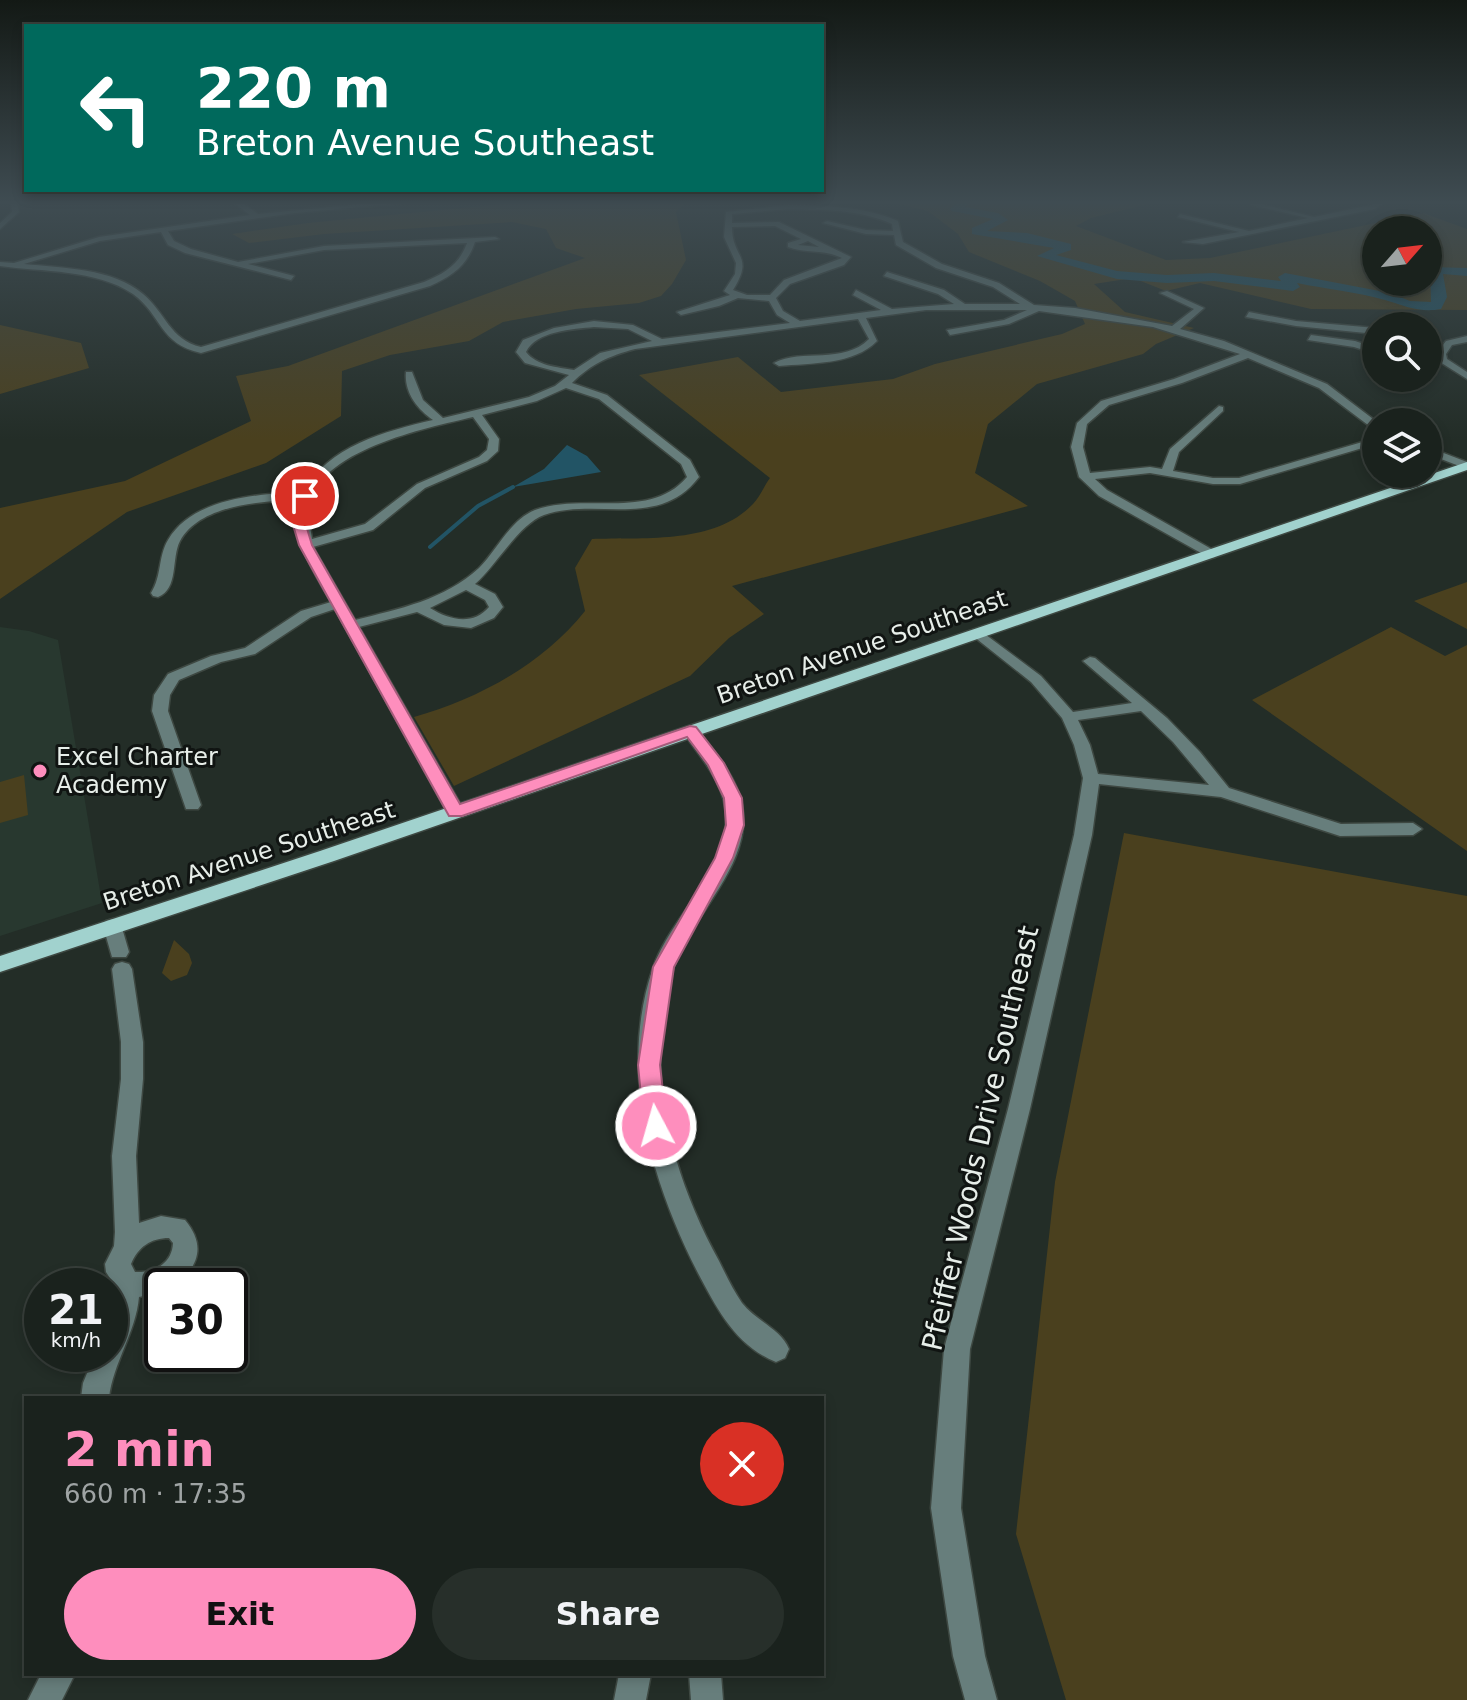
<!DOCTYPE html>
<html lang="en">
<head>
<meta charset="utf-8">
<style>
  :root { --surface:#1a221d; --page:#272f2a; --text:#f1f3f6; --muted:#9fa4a4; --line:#383f3b; --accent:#fe8ebd }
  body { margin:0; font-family:"DejaVu Sans",sans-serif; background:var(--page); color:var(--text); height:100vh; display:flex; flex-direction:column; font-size:30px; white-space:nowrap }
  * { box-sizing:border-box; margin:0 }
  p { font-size:26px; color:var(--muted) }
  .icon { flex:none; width:44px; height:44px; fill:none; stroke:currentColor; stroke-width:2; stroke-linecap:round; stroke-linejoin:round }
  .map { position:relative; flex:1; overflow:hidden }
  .details { position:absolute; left:24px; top:1396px; width:800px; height:280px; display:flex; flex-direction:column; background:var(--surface); border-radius:0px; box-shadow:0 4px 12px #0003,0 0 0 2px var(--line) }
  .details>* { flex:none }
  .top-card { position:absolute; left:24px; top:24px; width:800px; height:168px; border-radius:0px; box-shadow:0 4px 12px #0003,0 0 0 2px var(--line); background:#00695c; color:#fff; overflow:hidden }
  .needle { width:52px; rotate:62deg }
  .fabs { position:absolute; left:1362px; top:216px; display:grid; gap:16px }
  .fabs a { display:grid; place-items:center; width:80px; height:80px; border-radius:50%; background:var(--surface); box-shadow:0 4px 12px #0003,0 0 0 2px var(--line); font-size:40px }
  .speed { position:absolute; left:24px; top:1268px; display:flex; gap:16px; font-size:40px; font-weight:700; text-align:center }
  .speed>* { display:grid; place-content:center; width:104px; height:104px; border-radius:50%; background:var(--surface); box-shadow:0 4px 12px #0003,0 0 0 2px var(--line); line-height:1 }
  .speed small { font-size:20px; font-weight:400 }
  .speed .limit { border:4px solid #111; border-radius:12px; background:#fff; color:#111 }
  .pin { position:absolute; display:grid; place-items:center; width:68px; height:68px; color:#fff; margin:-34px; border:4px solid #fff; border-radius:50%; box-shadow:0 2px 8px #0007 }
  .me { position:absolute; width:88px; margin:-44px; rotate:354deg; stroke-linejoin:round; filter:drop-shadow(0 0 6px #0008) }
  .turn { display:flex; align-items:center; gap:28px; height:168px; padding:0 40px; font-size:36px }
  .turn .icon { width:104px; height:104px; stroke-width:2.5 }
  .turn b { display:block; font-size:56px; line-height:68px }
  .round { display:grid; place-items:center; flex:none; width:84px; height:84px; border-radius:42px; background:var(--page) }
  .overview { display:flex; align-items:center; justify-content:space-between; height:136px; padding:0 40px }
  h1 { font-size:48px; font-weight:700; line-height:60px; color:var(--accent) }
  .primary-button { display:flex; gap:16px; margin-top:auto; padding:16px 40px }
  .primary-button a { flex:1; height:92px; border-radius:48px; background:var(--accent); color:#111; font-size:32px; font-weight:700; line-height:92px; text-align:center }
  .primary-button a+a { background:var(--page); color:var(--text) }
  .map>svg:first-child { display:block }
  .built { fill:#28382f }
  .green { fill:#4a401e; fill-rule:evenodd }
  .water { fill:#225465 }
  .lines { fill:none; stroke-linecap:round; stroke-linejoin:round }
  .stream { stroke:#225465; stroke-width:4 }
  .river { fill:#225465; fill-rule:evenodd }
  .minor-casing { stroke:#3e4842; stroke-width:3 }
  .major-casing { stroke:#3e4842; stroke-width:3 }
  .minor { fill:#677e7c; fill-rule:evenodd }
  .major { fill:#a1d2ce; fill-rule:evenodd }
  .route { fill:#fe8ebd; stroke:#a55c7b; stroke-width:2 }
  .poi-dot { fill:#fe8ebd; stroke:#101412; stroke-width:3 }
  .labels { text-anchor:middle; stroke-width:6; stroke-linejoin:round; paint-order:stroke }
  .street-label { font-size:24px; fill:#e7eee9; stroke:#101412 }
  .poi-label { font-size:24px; fill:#e7eee9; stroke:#101412; text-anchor:start }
  .near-street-label { font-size:28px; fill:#e7eee9; stroke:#101412 }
</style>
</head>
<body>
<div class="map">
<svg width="1467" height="1700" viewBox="0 0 1467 1700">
  <rect width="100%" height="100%" fill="#232d27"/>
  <!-- built -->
  <path class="built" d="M 0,627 L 29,631 L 58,640 L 102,903 L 0,936 Z"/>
  <!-- green -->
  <path class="green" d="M 693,202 L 683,204 L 676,212 L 686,260 L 672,284 L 661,296 L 639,303 L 576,309 L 503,322 L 469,341 L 390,355 L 342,371 L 341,416 L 266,463 L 127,512 L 0,599 L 0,508 L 125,481 L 251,421 L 236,376 L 288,366 L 585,258 L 556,248 L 546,229 L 512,222 L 324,234 L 249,243 L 232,234 L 308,223 L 504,204 Z
    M 890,202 L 1156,202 L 1091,218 L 1076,226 L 1166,260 L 1210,258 L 1423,213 L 1467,229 L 1467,310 L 1311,309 L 1200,283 L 1166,291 L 1133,278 L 1094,284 L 1125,312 L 1194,328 L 1156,344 L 1143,354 L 1037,384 L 988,424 L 975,473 L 1028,506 L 732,586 L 764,614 L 729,638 L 690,676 L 454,786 L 414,717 C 478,699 543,664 585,611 L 575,568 L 592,539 C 643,537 714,545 753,504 C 760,497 764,486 770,478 L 639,375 L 738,357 L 781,392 L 893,379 L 935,364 L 1062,334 L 1085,324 L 1075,301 L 1040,281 L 969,252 L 958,234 L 928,211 ZM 1376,230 L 1428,230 L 1428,282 L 1376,282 Z
    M 0,325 L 81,343 L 89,368 L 0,394 Z
    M 1467,582 L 1467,629 L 1414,601 Z
    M 1391,627 L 1445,656 L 1467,645 L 1467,851 L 1252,700 Z
    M 24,775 L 28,815 L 0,823 L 0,782 Z
    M 1124,833 L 1467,896 L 1467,1700 L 1066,1700 L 1016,1534 L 1055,1182 Z
    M 174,940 L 189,954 L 192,963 L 187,975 L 171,981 L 162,973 Z"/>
  <!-- water -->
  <path class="water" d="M 567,445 L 587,456 L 601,472 L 513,487 L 544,469 Z"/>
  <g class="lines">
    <!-- stream -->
    <path class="stream" d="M 430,547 L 478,506 L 513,487"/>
    <!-- river -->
    <path class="river" d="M 957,202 L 969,202 L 965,207 L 998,213 L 1008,220 L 987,231 L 1027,233 L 1071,244 L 1071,250 L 1056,255 L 1117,271 L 1167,275 L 1214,273 L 1281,281 L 1278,277 L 1285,273 L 1390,293 L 1410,301 L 1431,302 L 1430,267 L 1467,268 L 1467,276 L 1443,274 L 1447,297 L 1441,309 C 1420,313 1405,306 1385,300 C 1357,292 1326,289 1297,283 L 1300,287 L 1293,291 L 1214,281 L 1167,283 L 1117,279 L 1037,256 L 1054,248 L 972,234 L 972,228 L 993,219 L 952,211 L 950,209 Z"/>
    <!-- minor casing -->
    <g class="minor-casing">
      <path id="minor" d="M 11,202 L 17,202 L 19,212 L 0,229 L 0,223 L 12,212 Z
        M 233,202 L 241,202 L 258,214 L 381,202 L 415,202 L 295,213 L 168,231 L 174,241 L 191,249 L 238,262 L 324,246 L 495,237 L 499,239 L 475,242 C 467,266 452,276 430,286 L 201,353 C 159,344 162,315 133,294 C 96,269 42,272 0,266 L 0,262 L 14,263 L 99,237 L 250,215 ZM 161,232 L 168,245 L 185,253 L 291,280 L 294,276 L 248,264 L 324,250 L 467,243 C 459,265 445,273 424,282 L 201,347 C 170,340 165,312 143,294 C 113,268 62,268 24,264 L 100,241 Z
        M 1252,202 L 1314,217 L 1385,202 L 1375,209 L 1203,244 L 1183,242 L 1239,232 L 1178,217 L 1180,214 L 1249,231 L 1308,218 L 1251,205 Z
        M 788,205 C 825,206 863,206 898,221 L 903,242 L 942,264 L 999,283 L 1034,305 L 1075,308 L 1172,326 L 1194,309 L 1160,293 L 1167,291 L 1204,308 L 1180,329 L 1224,341 L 1327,384 L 1377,422 L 1376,429 L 1372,428 L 1319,388 L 1248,358 L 1182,383 L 1109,405 L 1087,424 L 1083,447 L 1090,473 L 1150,467 L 1162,469 L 1170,449 L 1219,406 L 1223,407 L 1223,411 L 1179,452 L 1173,471 L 1213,478 L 1239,478 L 1376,438 L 1376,444 L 1240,484 L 1213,484 L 1150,473 L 1095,479 L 1107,490 L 1215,551 L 1215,557 L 1210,558 L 1099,496 L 1079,477 L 1071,447 L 1077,423 L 1101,401 L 1174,379 L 1240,354 L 1153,327 L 1039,311 L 1009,324 L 950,335 L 947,330 L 1004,320 L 1027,310 L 926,310 L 866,318 L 877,341 C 854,365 811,363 779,366 L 774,363 C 802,348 843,365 869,339 L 858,319 L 635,349 C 609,356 591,364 572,383 L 607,395 L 690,460 L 699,477 C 659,530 596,497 544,515 C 519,524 496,566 475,584 L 495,594 L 503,607 L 494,618 L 471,628 L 444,625 L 417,612 L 359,627 L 465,812 L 462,816 L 456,818 L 447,812 L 335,609 L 311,617 L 255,654 L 221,662 L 179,680 L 170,695 L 168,711 L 201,805 L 198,809 L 186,809 L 152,711 L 154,695 L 168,674 L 211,656 L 245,648 L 301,611 L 331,602 C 316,575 285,531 300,500 C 263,501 200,504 180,541 C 171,558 179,589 158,597 L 153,596 L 151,593 C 162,576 158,556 168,540 C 193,497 260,494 304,492 C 327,446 386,431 433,420 C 417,409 404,392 406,372 L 412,372 L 423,400 L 443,418 L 529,397 L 555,386 L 569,375 L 525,363 L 516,352 L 523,340 L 554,328 L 594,321 L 633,325 L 662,339 L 790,323 L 777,315 L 769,301 L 738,298 L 719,306 L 681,315 L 677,312 L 730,295 L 724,291 L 735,274 L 736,263 L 724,237 L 726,212 ZM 788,209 C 823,210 859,209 892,224 L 893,231 L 866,230 L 827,221 L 823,223 L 866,234 L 894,235 L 896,245 L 936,268 L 993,287 L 1020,304 L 965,304 L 944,290 L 887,272 L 884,276 L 938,294 L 954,304 L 892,309 L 856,290 L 853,295 L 881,310 L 800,321 L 783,311 L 776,298 L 790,284 L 844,265 L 851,257 L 779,222 L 732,223 L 732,214 ZM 775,226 L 801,239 L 788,243 L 788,247 C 807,254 824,249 842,258 L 784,280 L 770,295 L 747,295 L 733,290 C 755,255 732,259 732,227 ZM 808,241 L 819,247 L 798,245 ZM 594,327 L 628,329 L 652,341 L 600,353 L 574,370 C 557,367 537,366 526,352 C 536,331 573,329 594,327 ZM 566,388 L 599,399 L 681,464 L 687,477 C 650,521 583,492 535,510 C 510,520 497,550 479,568 C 444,600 399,609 355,620 L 313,547 L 373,530 L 425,488 L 487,461 L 498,451 L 499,439 L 482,415 L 537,401 ZM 473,417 L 489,439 L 487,450 L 479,457 L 417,484 L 365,524 L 312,539 C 311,530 308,518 309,509 C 315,450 427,428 473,417 ZM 466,590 L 485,600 L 489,607 C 473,626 449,620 430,608 Z
        M 1249,312 L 1296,321 L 1376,328 L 1376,334 L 1296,326 L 1246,317 Z
        M 1311,335 L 1355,341 L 1376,348 L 1376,354 L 1354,347 L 1308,340 Z
        M 1467,336 L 1467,342 L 1452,345 L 1446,354 L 1447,359 L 1467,372 L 1467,379 L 1440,362 L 1436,354 L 1446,341 Z
        M 1428,447 L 1467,462 L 1467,469 L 1428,454 Z
        M 978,629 L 1041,676 L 1073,712 L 1132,703 L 1083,661 L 1090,657 L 1095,658 L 1167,718 L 1200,752 L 1229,788 L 1341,824 L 1413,823 L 1422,829 L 1413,835 L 1340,836 L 1221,797 L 1099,784 L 1092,835 L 1030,1109 L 970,1349 L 961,1508 L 985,1656 L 997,1700 L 965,1700 L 953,1656 L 931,1508 L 944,1349 L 1008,1109 L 1074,835 L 1083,778 L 1074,745 L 1062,718 L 1031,682 L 973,636 L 973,630 ZM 1141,711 L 1173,742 L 1209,785 L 1098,774 L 1090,745 L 1078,720 Z
        M 690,726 L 696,728 C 714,751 736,775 742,805 C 753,859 701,907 680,952 C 666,981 661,1016 660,1047 C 659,1122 683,1195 719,1261 C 726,1275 733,1290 742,1303 C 756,1321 781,1329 789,1349 L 785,1358 L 776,1362 C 736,1346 717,1309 698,1273 C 651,1181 618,1069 653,968 C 670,918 723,877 726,822 C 728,786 701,758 682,731 Z
        M 113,919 L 120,921 L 129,952 L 126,957 L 112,957 L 103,926 L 106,921 Z
        M 122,962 L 129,964 L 132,969 L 143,1042 L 143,1079 L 136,1156 L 139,1223 L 161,1216 L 185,1220 C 205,1244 200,1264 177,1285 L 162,1286 L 162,1292 L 139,1297 C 136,1332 113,1363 109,1398 L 81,1398 L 83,1383 L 95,1354 L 110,1354 L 110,1316 L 115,1286 L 106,1272 L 105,1264 L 114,1246 L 115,1232 L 112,1156 L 121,1079 L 121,1042 L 112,969 L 115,964 ZM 169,1238 L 173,1243 C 172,1264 154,1273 135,1272 L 131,1264 C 138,1247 151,1238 169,1238 Z
        M 41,1674 L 75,1674 L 62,1700 L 28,1700 Z
        M 619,1674 L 651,1674 L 646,1700 L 614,1700 Z
        M 689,1674 L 721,1674 L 723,1700 L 691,1700 Z"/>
    </g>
    <!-- major casing -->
    <g class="major-casing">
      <path id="major" d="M 1467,462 L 1467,470 L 334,861 L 0,972 L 0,956 L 320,851 Z"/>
    </g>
    <!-- minor -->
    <use href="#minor" class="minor"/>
    <!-- major -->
    <use href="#major" class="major"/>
  </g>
  <!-- sky -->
  <linearGradient id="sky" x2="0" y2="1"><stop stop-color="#131915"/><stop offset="0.46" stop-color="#3f4c52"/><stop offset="1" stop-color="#3f4c52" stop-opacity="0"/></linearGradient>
  <rect width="1467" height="440" fill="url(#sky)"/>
  <!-- route -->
  <path class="route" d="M 301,493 L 311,496 L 306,525 L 312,545 L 460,804 L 690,726 L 696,727 L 724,763 L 742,798 L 744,825 L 733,858 L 674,967 L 660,1065 L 667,1126 L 664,1133 L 656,1136 L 647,1133 L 644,1126 L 638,1065 L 653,967 L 715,858 L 726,825 L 724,798 L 708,765 L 687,737 L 462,816 L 449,816 L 299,545 L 293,525 Z"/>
  <!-- markers -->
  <circle class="poi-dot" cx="40" cy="771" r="8"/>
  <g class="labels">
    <!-- street labels -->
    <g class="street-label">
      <text transform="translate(862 647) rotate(-19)" y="8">Breton Avenue Southeast</text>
      <text transform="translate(249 856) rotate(-18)" y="8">Breton Avenue Southeast</text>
    </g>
    <!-- poi labels -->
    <g class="poi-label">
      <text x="56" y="765">Excel Charter<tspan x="56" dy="28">Academy</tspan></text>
    </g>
    <!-- near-street labels -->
    <g class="near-street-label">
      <text transform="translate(980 1138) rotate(-77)" y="10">Pfeiffer Woods Drive Southeast</text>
    </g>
  </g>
</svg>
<div class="fabs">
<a><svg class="needle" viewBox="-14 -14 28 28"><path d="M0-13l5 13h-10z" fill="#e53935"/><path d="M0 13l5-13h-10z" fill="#9fa4a4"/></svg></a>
<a><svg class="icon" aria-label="search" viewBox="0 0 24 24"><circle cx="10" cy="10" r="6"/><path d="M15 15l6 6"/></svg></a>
<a><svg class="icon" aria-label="layers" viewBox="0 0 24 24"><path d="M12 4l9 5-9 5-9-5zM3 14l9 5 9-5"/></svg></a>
</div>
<div class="speed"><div>21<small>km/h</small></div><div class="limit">30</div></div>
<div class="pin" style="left:305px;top:496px;background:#d93025"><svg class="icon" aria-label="arrive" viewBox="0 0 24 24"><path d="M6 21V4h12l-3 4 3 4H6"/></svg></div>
<svg class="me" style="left:656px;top:1126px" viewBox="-20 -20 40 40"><circle r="17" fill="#fe8ebd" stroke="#fff" stroke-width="3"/><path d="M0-11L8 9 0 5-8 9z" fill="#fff"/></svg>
<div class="top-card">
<div class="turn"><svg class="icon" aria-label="left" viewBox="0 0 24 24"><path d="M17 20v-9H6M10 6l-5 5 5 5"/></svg><div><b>220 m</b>Breton Avenue Southeast</div></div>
</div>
<section class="details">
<div class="overview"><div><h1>2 min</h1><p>660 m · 17:35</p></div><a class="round" style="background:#d93025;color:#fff"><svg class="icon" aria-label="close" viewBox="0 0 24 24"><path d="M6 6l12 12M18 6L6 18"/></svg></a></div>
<div class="primary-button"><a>Exit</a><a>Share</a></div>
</section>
</div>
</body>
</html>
